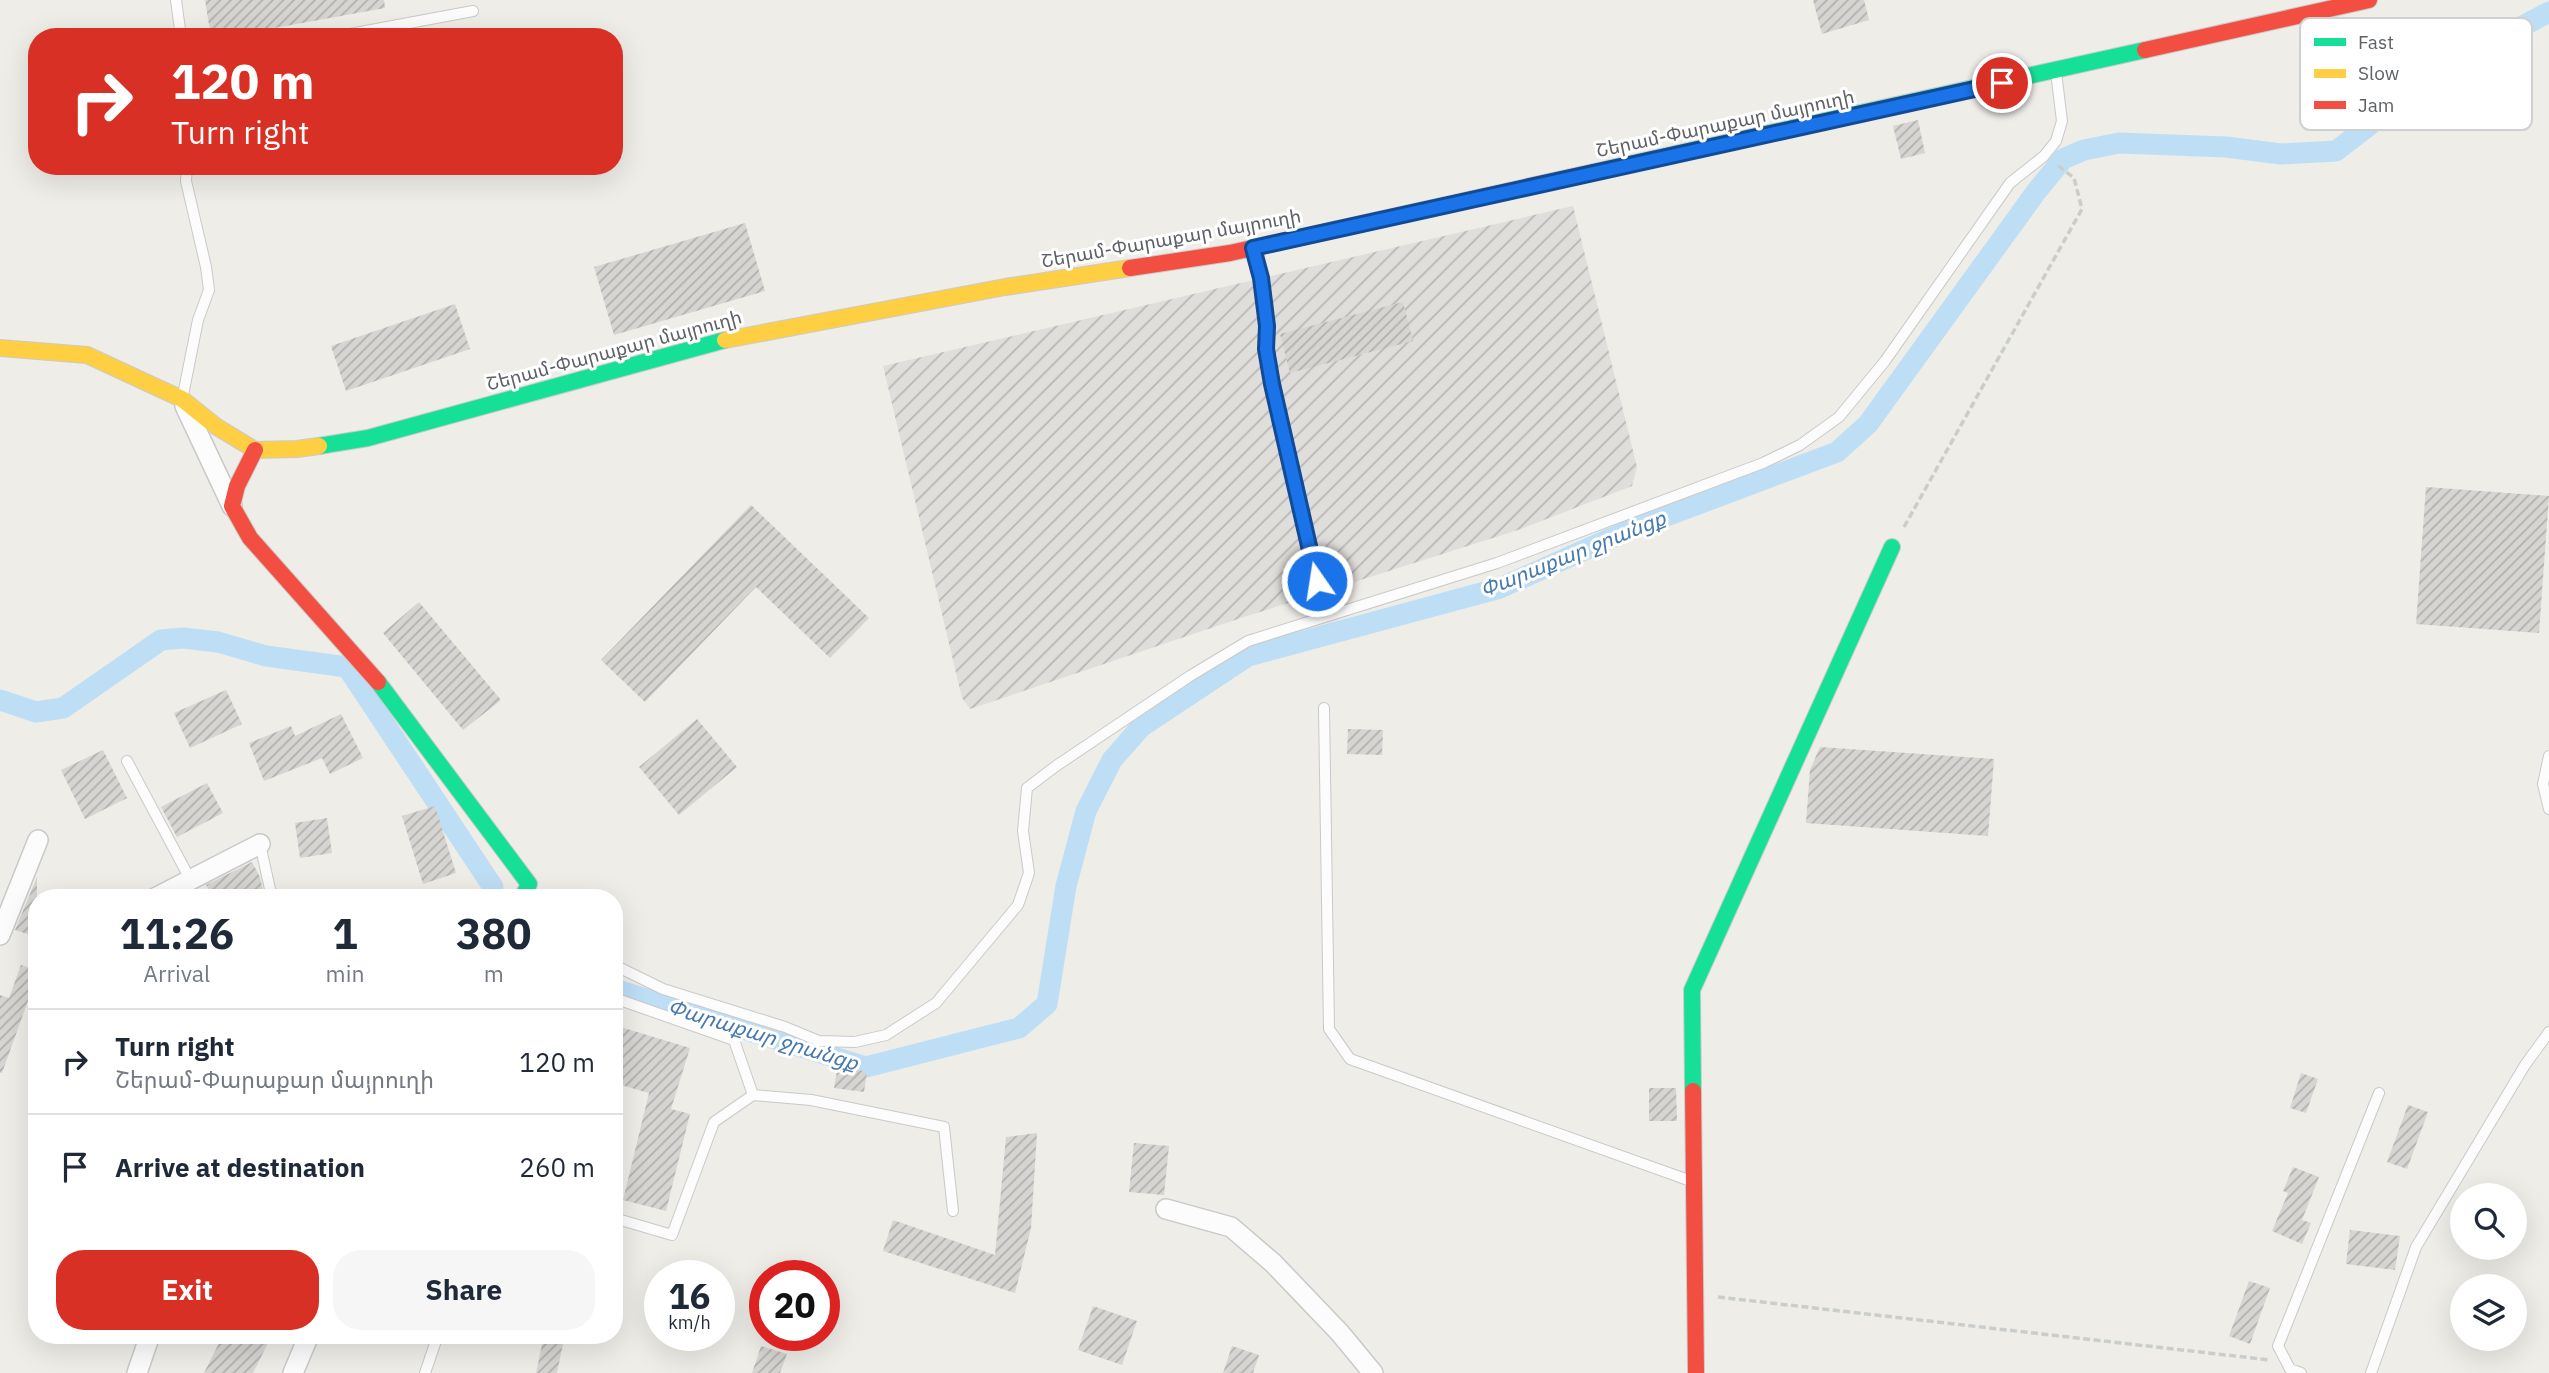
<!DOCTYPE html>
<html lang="en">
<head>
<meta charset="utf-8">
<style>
  :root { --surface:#fff; --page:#f6f6f7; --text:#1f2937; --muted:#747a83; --line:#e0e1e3; --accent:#d93025 }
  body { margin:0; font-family:"IBM Plex Sans","Noto Sans Armenian",sans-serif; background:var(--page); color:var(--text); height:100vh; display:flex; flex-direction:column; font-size:26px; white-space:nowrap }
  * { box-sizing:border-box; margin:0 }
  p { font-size:23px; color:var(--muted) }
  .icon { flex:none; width:38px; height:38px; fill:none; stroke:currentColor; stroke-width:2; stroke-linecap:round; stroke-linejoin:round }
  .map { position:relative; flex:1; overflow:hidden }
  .side { position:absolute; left:28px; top:889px; width:595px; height:455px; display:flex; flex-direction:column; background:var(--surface); border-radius:28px; box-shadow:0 7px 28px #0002 }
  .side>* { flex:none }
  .guide { position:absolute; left:28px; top:28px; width:595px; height:147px; border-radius:28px; box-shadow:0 7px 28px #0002; background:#d93025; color:#fff; overflow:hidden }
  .buttons { position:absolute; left:2450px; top:1183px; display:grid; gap:14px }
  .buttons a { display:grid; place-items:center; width:77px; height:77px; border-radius:50%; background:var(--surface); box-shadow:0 7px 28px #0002; font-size:35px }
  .speed { position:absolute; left:644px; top:1260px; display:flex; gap:14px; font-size:35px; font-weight:700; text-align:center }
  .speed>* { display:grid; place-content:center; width:91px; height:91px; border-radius:50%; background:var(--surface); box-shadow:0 7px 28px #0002; line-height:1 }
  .speed small { font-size:18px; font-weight:400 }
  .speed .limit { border:10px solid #d22; background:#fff; color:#111 }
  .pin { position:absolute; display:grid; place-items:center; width:60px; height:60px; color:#fff; margin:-30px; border:4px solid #fff; border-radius:50%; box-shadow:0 2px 7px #0007 }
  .me { position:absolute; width:77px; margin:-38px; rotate:347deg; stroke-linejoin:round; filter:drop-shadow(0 0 5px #0008) }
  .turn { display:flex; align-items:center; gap:24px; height:147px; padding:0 28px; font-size:32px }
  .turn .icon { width:91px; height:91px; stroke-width:2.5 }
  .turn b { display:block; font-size:49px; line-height:60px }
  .eta { display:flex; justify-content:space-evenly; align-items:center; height:119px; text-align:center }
  .eta b { font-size:42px; font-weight:700; line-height:49px }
  .button { display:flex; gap:14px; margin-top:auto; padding:14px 28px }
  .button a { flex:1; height:80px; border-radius:28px; background:var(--accent); color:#fff; font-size:28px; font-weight:700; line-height:80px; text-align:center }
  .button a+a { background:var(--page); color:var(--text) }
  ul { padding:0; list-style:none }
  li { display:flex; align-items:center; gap:21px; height:105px; padding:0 28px; border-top:2px solid var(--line) }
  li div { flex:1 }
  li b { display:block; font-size:26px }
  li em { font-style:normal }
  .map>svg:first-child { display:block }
  .industrial { fill:url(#industrial-furrows) }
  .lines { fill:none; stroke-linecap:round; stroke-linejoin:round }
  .canal { stroke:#bedef6; stroke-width:21 }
  .building { fill:url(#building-hatch) }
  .lane-casing { stroke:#cac9c9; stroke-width:12 }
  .street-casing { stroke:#cac9c9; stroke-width:22 }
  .fast-casing { stroke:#cacbca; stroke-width:18 }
  .slow-casing { stroke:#cacbca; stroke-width:18 }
  .jam-casing { stroke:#cacbca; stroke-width:18 }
  .path { stroke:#cacecb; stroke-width:3.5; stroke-dasharray:7 3.5; stroke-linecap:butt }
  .lane { stroke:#fcfcfc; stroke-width:10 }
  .street { stroke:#fcfcfc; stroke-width:19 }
  .fast { stroke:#16e098; stroke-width:16 }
  .slow { stroke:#ffcf43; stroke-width:16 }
  .jam { stroke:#f24e42; stroke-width:16 }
  .route-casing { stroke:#114b97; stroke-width:18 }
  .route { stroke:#1a73e8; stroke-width:12 }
  .labels { text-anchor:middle; stroke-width:6; stroke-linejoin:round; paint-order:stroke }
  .street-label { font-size:19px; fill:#5e6266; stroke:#fff }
  .water-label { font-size:21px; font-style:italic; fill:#4579af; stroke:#fff }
  .key { fill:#fff; stroke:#cfd0d1; stroke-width:2 }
  .key-label { font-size:19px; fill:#5e6266 }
</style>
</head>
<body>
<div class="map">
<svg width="2549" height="1373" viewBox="0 0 2549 1373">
  <defs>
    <pattern id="industrial-furrows" width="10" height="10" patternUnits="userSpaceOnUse" patternTransform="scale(1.75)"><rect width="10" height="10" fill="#e0dedb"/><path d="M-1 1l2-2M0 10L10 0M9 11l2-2" fill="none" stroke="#b9b7b5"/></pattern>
    <pattern id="building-hatch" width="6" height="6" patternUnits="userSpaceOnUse" patternTransform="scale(1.75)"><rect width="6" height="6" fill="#d6d5d2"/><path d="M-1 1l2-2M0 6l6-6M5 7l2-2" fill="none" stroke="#b1b0ae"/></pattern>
  </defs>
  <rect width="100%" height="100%" fill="#eeede8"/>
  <!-- industrial -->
  <path class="industrial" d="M 1573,206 L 1637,467 L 1632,486 L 1518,530 L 1241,618 L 970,709 L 962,698 L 883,366 Z"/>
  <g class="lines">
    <!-- canal -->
    <path class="canal" d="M 0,700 L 36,712 L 63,708 L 161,640 L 183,638 L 218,642 L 266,656 L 347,667 L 493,887
      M 614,989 L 866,1067 L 1019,1028 L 1047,1004 L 1066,886 L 1086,811 L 1112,760 L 1141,727 L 1248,656 L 1500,588 L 1629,530 L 1837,452 L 1868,424 L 2036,192 L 2063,159 L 2084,150 L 2119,143 L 2226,147 L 2281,154 L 2336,151 L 2444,68 L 2549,12"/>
  </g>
  <!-- building -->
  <path class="building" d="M 205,0 L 384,0 L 385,8 L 225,37 L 211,37 Z
    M 1813,0 L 1864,0 L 1869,20 L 1822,34 Z
    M 1918,120 L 1925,153 L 1901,159 L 1893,126 Z
    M 745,223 L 765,291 L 614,335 L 594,267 Z
    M 1403,302 L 1413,341 L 1290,373 L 1280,334 Z
    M 455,304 L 470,349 L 346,391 L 331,346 Z
    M 2426,487 L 2549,496 L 2539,633 L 2416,624 Z
    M 751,505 L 869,618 L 830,658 L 756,587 L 645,702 L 601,660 Z
    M 419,602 L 501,700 L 463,730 L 383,633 Z
    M 226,690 L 242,724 L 190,748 L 174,713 Z
    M 341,714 L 363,758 L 330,774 L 322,758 L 264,781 L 249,743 L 291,726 L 295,736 Z
    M 697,719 L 737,767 L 679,815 L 639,767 Z
    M 1348,729 L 1383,730 L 1382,755 L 1347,754 Z
    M 1820,747 L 1994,759 L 1988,836 L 1806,823 L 1810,770 Z
    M 103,750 L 127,798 L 85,819 L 61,770 Z
    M 207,783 L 223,813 L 177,837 L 161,807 Z
    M 435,806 L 456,873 L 423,884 L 402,816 Z
    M 327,818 L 332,853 L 300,858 L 295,823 Z
    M 252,862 L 260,877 L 263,891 L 250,898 L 213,898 L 206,885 Z
    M 37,877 L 37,937 L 15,930 Z
    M 21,965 L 37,970 L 37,1000 L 29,998 L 2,1073 L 0,1073 L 0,995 L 9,998 Z
    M 614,1025 L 690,1048 L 671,1109 L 690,1114 L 666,1211 L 623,1200 L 649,1093 L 614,1083 Z
    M 838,1065 L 867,1072 L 864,1092 L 834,1088 Z
    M 2301,1073 L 2318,1079 L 2306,1113 L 2290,1108 Z
    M 1649,1088 L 1676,1088 L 1677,1121 L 1649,1121 Z
    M 2408,1105 L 2428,1112 L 2407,1169 L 2387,1162 Z
    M 1037,1133 L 1031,1228 L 1015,1293 L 883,1251 L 893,1220 L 995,1255 L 1006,1137 Z
    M 1134,1143 L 1169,1146 L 1164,1195 L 1129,1192 Z
    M 2293,1167 L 2319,1177 L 2302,1220 L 2311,1223 L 2302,1244 L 2272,1231 L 2288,1193 L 2283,1191 Z
    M 2350,1230 L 2400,1236 L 2395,1270 L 2346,1264 Z
    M 2249,1281 L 2270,1288 L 2250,1344 L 2229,1336 Z
    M 1093,1306 L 1137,1321 L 1122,1365 L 1078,1350 Z
    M 223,1335 L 272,1335 L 253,1373 L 204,1373 Z
    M 544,1335 L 564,1339 L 557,1373 L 536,1373 Z
    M 761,1346 L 787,1354 L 780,1373 L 752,1373 Z
    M 1232,1346 L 1259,1355 L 1253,1373 L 1223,1373 Z"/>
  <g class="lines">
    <!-- lane casing -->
    <g class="lane-casing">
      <path id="lane" d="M 176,0 L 181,37
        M 334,37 L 473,11
        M 1254,249 L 1261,278 L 1267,326 L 1266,349 L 1272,384 L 1317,581
        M 183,395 L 198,320 L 209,290 L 206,267 L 186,181 L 187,166
        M 1324,708 L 1329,1029 L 1350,1059 L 1691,1181
        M 2549,756 L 2543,784 L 2549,809
        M 127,761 L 190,879
        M 260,844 L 272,898
        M 614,965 L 663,989 L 785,1027 L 819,1041 L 855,1042 L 886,1035 L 936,1003 L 1018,905 L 1029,873 L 1023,831 L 1027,788 L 1056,766 L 1190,676 L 1248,641 L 1497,563 L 1763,463 L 1800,445 L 1839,417 L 1885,361 L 2010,183 L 2044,156 L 2056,141 L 2062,121 L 2056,72
        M 614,998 L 734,1040 L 753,1095
        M 614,1218 L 672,1235 L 714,1122 L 753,1095 L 811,1100 L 944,1127 L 953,1211
        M 425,1373 L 438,1335
        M 2301,1373 L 2290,1369 L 2278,1346 L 2379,1093
        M 2371,1373 L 2416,1247 L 2525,1065 L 2549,1032"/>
    </g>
    <!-- street casing -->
    <g class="street-casing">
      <path id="street" d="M 185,406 L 232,506
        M 155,898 L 260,844
        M 0,935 L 38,840
        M 1166,1209 L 1231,1227 L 1273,1263 L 1340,1333 L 1373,1373
        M 137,1373 L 150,1335
        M 293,1373 L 309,1335"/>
    </g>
    <!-- fast casing -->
    <g class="fast-casing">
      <path id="fast" d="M 1594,172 L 2145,50
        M 319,446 L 368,438 L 725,340
        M 378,682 L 529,884 L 522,898
        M 1693,1091 L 1692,990 L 1892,547"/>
    </g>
    <!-- slow casing -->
    <g class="slow-casing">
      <path id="slow" d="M 725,340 L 1005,287 L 1130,268
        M 0,348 L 87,355 L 182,399 L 217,427 L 255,450 L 297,449 L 319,446"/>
    </g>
    <!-- jam casing -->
    <g class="jam-casing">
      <path id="jam" d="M 2145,50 L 2369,0
        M 1130,268 L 1230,253 L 1594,172
        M 255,450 L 237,486 L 232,506 L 250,538 L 378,682
        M 1693,1091 L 1696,1373"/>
    </g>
    <!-- path -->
    <path class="path" d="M 1904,527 L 2082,209 L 2074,178 L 2056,164
      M 1718,1297 L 2270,1360"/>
    <!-- lane -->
    <use href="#lane" class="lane"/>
    <!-- street -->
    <use href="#street" class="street"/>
    <!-- fast -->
    <use href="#fast" class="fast"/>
    <!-- slow -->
    <use href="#slow" class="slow"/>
    <!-- jam -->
    <use href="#jam" class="jam"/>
  </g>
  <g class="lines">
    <!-- route casing -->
    <g class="route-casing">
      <path id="route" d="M 1317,581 L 1272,384 L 1266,349 L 1267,326 L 1261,278 L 1253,248 L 2002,83"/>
    </g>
    <!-- route -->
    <use href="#route" class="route"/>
  </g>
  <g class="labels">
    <!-- street labels -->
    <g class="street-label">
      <text transform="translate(1725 123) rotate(-12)" y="7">Շերամ-Փարաքար մայրուղի</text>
      <text transform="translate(1171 238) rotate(-10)" y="7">Շերամ-Փարաքար մայրուղի</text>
      <text transform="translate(614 350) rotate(-15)" y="7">Շերամ-Փարաքար մայրուղի</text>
    </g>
    <!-- water labels -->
    <g class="water-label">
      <text transform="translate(1573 554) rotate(-22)" y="7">Փարաքար ջրանցք</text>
      <text transform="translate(763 1035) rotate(17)" y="7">Փարաքար ջրանցք</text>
    </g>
  </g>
  <!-- legend -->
  <rect x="2300" y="18" width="232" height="112" rx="10" class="key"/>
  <rect x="2314" y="38" width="32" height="8" fill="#16e098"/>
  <rect x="2314" y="69" width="32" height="9" fill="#ffcf43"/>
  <rect x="2314" y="101" width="32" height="8" fill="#f24e42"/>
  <g class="key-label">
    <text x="2358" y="49">Fast</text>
    <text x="2358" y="80">Slow</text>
    <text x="2358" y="112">Jam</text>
  </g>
</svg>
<div class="buttons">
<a><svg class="icon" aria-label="search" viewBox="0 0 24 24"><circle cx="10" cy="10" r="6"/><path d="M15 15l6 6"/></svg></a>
<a><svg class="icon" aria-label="layers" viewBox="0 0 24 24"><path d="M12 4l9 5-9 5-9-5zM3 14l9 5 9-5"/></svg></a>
</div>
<div class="speed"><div>16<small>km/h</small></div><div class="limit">20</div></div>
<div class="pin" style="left:2002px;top:83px;background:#d93025"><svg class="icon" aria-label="arrive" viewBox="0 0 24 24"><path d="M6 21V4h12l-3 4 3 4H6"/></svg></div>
<svg class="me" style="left:1317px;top:581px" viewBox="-20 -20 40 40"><circle r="17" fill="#1a73e8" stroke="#fff" stroke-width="3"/><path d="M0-11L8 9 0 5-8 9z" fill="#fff"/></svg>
<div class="guide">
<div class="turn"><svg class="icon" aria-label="right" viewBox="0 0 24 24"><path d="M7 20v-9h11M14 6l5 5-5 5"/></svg><div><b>120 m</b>Turn right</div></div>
</div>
<section class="side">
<div class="eta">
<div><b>11:26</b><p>Arrival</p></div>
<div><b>1</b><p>min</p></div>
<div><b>380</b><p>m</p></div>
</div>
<ul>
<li><svg class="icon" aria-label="right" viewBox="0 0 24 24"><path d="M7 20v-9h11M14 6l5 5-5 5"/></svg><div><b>Turn right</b><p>Շերամ-Փարաքար մայրուղի</p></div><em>120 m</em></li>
<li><svg class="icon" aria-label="arrive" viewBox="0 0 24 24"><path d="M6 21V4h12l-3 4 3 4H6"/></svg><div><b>Arrive at destination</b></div><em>260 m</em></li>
</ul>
<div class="button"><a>Exit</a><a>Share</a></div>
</section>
</div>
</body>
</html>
